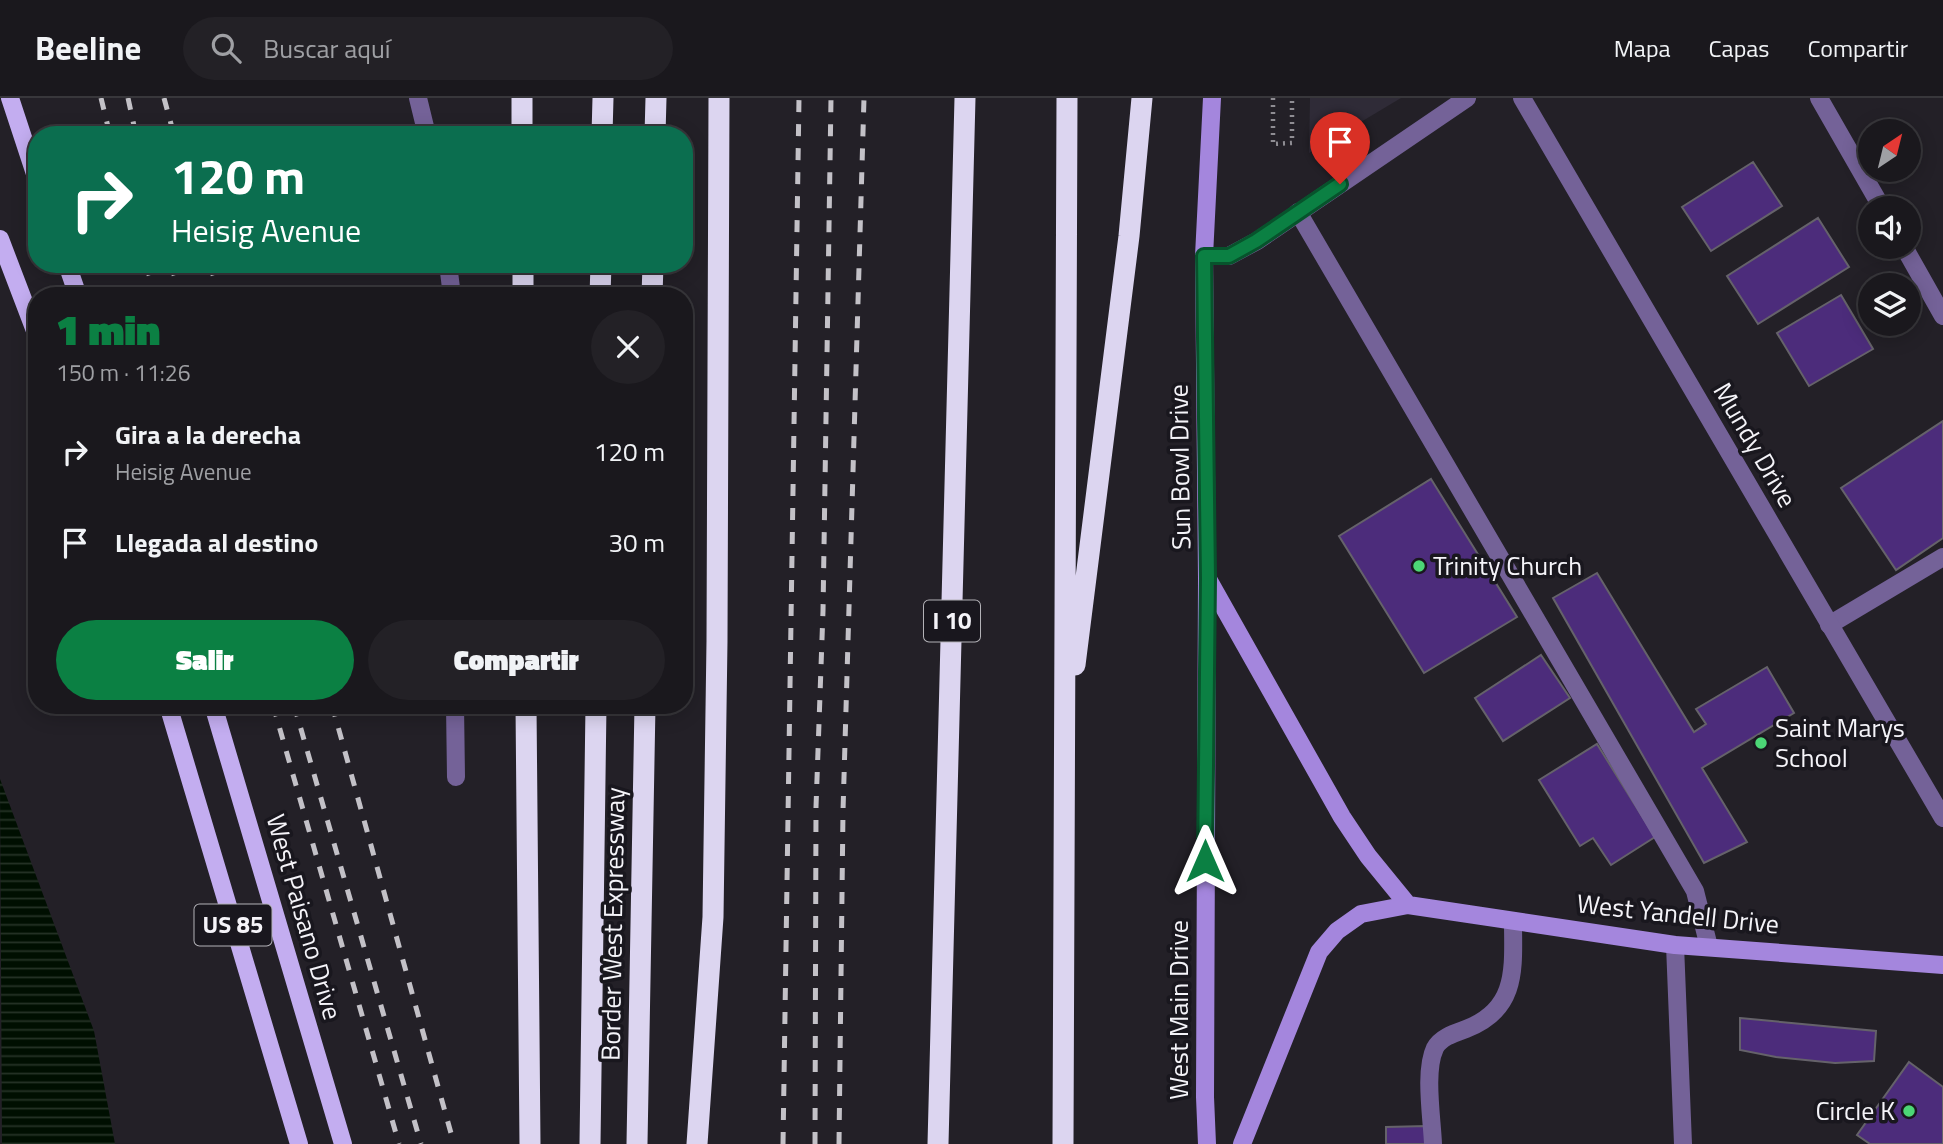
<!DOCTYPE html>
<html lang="es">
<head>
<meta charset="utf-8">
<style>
  :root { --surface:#1a181d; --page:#232126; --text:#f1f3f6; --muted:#9fa0a4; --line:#38373b; --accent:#0b8043 }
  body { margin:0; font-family:"Titillium Web",sans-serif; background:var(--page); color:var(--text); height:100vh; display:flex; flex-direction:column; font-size:26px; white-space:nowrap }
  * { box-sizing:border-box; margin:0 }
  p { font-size:23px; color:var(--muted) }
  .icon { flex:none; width:38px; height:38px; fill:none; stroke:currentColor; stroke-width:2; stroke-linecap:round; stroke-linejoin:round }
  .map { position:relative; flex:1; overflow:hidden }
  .side { position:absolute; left:28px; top:189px; width:665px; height:427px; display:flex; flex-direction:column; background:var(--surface); border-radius:28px; box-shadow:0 4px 18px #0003,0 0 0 2px var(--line) }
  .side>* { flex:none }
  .banner { position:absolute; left:28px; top:28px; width:665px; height:147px; border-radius:28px; box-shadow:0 4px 18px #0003,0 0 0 2px var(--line); background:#0b6e4f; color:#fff; overflow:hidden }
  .needle { width:46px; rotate:35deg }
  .buttons { position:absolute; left:1858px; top:21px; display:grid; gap:14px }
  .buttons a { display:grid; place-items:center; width:63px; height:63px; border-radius:50%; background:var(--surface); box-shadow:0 4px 18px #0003,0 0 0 2px var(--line); font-size:35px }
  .pin { position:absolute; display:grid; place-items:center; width:60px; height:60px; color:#fff; margin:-72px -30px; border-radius:50% 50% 50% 0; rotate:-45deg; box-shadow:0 0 7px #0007 }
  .pin .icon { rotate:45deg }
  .me { position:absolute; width:77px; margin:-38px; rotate:0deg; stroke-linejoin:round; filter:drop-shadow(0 0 5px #0008) }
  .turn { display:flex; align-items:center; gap:24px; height:147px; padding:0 28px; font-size:32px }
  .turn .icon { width:91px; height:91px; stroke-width:2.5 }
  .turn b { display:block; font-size:49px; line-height:60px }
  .round { display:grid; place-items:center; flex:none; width:74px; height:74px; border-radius:37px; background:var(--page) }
  .summary { display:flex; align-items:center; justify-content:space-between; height:119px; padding:0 28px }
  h1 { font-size:42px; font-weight:800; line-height:52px; color:var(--accent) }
  .cta { display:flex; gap:14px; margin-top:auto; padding:14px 28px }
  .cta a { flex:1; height:80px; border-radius:42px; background:var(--accent); color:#fff; font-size:28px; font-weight:800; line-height:80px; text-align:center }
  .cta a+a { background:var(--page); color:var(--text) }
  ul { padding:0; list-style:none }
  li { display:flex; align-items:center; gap:21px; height:91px; padding:0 28px }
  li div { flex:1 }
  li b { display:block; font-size:26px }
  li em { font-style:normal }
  header { display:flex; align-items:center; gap:42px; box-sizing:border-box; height:98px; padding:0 35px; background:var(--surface); border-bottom:2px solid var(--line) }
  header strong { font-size:33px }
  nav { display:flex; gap:38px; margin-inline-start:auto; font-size:24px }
  .search { width:490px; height:63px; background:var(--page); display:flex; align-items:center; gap:18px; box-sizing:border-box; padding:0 24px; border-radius:38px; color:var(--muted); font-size:26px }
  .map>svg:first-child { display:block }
  .built { fill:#2f2b37 }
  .water { fill:url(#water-rules) }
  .building { fill:#4c2c7b; stroke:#65626a; stroke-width:2 }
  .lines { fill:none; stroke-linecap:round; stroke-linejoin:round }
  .path { stroke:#8f8d93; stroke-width:4.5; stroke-dasharray:2 5; stroke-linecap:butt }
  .lane { stroke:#746298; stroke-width:18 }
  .street { stroke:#746298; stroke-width:18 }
  .secondary { stroke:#a486dd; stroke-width:18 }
  .primary { stroke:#c3adf0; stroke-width:18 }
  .highway { stroke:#dcd5f0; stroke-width:21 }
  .rail { stroke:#c3c1c7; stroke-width:5; stroke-dasharray:12 12; stroke-linecap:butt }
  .route-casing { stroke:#07532c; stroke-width:18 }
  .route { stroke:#0b8043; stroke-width:12 }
  .poi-dot { fill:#4cd676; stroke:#19171e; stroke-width:2.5 }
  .labels { text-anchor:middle; stroke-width:7; stroke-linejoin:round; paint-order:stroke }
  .shield { fill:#19171e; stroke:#b3b2b7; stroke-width:2 }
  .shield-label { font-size:24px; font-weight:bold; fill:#f5f4f9 }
  .street-label { font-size:26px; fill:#f5f4f9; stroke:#19171e }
  .poi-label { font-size:26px; fill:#f5f4f9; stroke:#19171e; text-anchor:start }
</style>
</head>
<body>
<header>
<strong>Beeline</strong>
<div class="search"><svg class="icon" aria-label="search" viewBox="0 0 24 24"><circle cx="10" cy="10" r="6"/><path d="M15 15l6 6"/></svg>Buscar aquí</div>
<nav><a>Mapa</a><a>Capas</a><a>Compartir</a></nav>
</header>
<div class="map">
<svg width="1943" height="1046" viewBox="0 0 1943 1046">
  <defs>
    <pattern id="water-rules" width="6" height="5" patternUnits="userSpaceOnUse" patternTransform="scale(1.75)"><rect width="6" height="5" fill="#000f01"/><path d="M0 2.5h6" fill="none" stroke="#263327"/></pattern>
  </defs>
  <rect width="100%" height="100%" fill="#232027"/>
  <!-- built -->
  <path class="built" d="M 1310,0 L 1401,0 L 1309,55 Z"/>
  <!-- water -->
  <path class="water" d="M 0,681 L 94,933 L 115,1046 L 2,1046 Z"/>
  <!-- building -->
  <path class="building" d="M 1753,64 L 1782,108 L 1711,153 L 1682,109 Z
    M 1818,120 L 1849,169 L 1758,226 L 1727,178 Z
    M 1841,197 L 1873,251 L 1809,288 L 1777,235 Z
    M 1943,323 L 1943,440 L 1896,472 L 1841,390 Z
    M 1431,381 L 1517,519 L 1424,575 L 1339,438 Z
    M 1597,475 L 1694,634 L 1706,626 L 1696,611 L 1767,569 L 1794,615 L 1702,670 L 1747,744 L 1704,765 L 1553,500 Z
    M 1541,557 L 1570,600 L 1503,643 L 1475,600 Z
    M 1597,646 L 1655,739 L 1611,767 L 1593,740 L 1580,748 L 1539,682 Z
    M 1740,920 L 1876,933 L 1874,963 L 1835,965 L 1776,959 L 1740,952 Z
    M 1909,964 L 1943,989 L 1943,1046 L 1870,1046 L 1857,1037 Z
    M 1426,1028 L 1427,1046 L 1386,1046 L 1386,1029 Z"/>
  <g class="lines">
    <!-- path -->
    <path class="path" d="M 1273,0 L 1273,46 L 1292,45 L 1292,0"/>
    <!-- lane -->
    <path class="lane" d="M 418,0 L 427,37
      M 1819,0 L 1882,110
      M 1298,114 L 1695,793 L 1709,849
      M 1904,149 L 1943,218
      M 448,166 L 452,198
      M 1829,527 L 1943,459
      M 455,607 L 456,679
      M 1433,1046 C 1432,1020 1424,973 1435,950 C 1441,939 1455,935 1466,931 C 1519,911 1513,868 1513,823"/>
    <!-- street -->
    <path class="street" d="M 1522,0 L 1943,720
      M 1204,158 L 1229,158 L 1257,143 L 1467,0
      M 1675,847 L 1683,1046"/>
    <!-- secondary -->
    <path class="secondary" d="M 1209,483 L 1342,719 L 1368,758 L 1408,807
      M 1207,1046 L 1205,999 L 1207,480 L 1204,158 L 1212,0
      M 1242,1046 L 1319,854 L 1337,833 L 1361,816 L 1408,807 L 1675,847 L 1943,867"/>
    <!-- primary -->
    <path class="primary" d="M 10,0 L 37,82
      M 0,141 L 37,238
      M 67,166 L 78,198
      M 168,607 L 299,1046
      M 213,607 L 343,1046"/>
    <!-- highway -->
    <path class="highway" d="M 522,0 L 522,37
      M 602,37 L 603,0
      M 655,37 L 656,0
      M 523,166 L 523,198
      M 600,198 L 601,166
      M 652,198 L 653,166
      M 1075,567 L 1129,138 L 1142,0
      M 526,607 L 530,1046
      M 590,1046 L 596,607
      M 637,1046 L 645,607
      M 697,1046 L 713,819 L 717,543 L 719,0
      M 938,1046 L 965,0
      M 1063,1046 L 1067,0"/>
    <!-- rail -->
    <path class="rail" d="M 101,0 L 110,37
      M 128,0 L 136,37
      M 164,0 L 174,37
      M 146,166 L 155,198
      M 171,166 L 180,198
      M 210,166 L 219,198
      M 273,607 L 399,1046
      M 294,607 L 421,1046
      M 332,607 L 454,1046
      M 783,1046 L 799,0
      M 815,1046 L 816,709 L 823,513 L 831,0
      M 839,1046 L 843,713 L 864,0"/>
  </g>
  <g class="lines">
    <!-- route casing -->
    <g class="route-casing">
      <path id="route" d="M 1205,763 L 1208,480 L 1204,158 L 1229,158 L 1256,143 L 1340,86"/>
    </g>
    <!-- route -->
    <use href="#route" class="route"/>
  </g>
  <!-- markers -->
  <g class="poi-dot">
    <circle cx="1419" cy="468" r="7"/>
    <circle cx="1761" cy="645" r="7"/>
    <circle cx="1909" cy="1013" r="7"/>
  </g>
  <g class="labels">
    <!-- shield labels -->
    <g class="shield">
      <rect x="924" y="502.5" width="56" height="41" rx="5"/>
      <rect x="194.5" y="806.5" width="77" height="41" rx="5"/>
    </g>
    <g class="shield-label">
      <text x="952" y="531">I 10</text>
      <text x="233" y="835">US 85</text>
    </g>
    <!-- street labels -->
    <g class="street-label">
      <text transform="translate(1755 347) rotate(60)" y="9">Mundy Drive</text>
      <text transform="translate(1180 369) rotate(-91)" y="9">Sun Bowl Drive</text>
      <text transform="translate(1678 816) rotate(6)" y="9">West Yandell Drive</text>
      <text transform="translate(304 819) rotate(74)" y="9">West Paisano Drive</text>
      <text transform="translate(613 826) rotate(-89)" y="9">Border West Expressway</text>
      <text transform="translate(1179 912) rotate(-90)" y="9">West Main Drive</text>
    </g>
    <!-- poi labels -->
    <g class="poi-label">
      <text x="1433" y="477">Trinity Church</text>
      <text x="1775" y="639">Saint Marys<tspan x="1775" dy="30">School</tspan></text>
      <text x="1895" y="1022" text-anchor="end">Circle K</text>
    </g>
  </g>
</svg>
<div class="buttons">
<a><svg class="needle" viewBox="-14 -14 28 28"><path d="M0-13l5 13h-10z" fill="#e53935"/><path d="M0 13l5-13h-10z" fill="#9fa0a4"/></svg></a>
<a><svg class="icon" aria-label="sound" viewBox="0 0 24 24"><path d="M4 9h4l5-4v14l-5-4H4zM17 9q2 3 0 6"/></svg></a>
<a><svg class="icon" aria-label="layers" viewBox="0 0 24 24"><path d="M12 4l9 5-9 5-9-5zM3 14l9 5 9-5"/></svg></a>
</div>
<div class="pin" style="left:1340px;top:86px;background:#d93025"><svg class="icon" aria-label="arrive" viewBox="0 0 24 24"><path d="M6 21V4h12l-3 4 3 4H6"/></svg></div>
<svg class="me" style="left:1205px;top:763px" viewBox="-20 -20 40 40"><path d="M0-17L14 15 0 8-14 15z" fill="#0b8043" stroke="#fff" stroke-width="4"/></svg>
<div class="banner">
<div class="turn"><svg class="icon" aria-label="right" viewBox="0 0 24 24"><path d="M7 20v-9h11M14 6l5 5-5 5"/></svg><div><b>120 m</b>Heisig Avenue</div></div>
</div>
<section class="side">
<div class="summary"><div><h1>1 min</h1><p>150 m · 11:26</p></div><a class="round"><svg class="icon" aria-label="close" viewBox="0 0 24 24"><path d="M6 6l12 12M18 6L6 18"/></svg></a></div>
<ul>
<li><svg class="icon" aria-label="right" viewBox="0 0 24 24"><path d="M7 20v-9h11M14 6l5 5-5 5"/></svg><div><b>Gira a la derecha</b><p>Heisig Avenue</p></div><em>120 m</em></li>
<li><svg class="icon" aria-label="arrive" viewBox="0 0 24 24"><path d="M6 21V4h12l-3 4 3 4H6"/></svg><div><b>Llegada al destino</b></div><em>30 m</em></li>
</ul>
<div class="cta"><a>Salir</a><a>Compartir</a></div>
</section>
</div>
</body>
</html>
